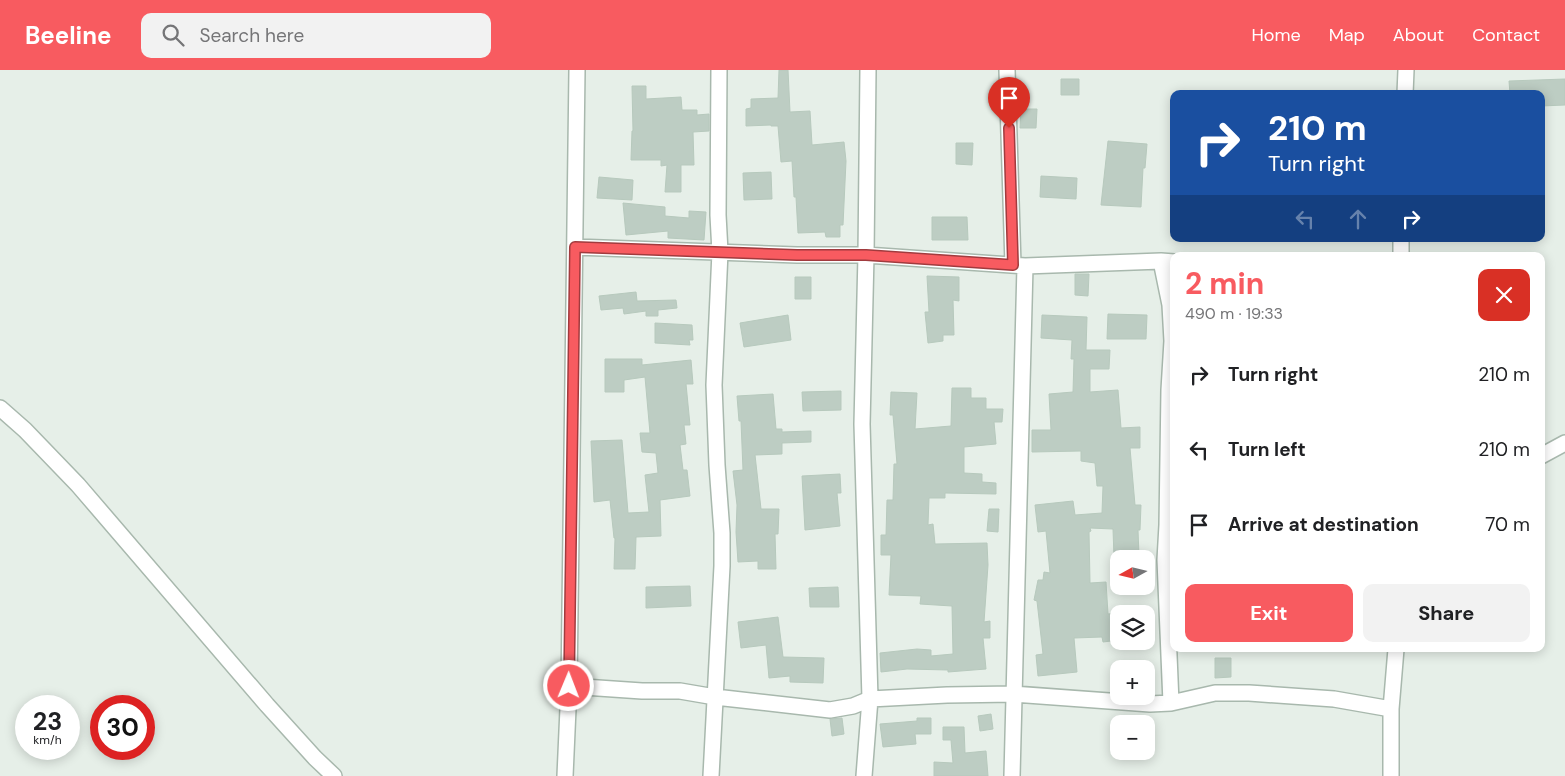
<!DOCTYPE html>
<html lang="en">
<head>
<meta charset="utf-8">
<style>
  :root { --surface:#fff; --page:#f2f2f2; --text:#202124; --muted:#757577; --accent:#f85b60 }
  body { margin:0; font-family:"DM Sans",sans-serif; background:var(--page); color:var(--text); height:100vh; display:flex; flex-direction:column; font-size:19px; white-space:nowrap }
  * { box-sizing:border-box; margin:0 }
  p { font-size:16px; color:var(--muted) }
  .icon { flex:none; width:28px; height:28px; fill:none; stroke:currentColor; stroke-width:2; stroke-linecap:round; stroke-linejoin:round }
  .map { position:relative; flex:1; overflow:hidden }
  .panel { position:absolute; left:1170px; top:182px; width:375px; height:400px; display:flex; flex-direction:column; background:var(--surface); border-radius:10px; box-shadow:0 2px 12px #0003 }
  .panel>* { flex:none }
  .hud { position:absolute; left:1170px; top:20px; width:375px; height:152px; border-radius:10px; box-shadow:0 2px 12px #0003; background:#1a4fa0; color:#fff; overflow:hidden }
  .needle { width:32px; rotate:262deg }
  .tools { position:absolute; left:1110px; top:480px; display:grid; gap:10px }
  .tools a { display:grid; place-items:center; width:45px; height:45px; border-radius:10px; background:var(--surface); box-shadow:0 2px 12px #0003; font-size:25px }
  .speed { position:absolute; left:15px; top:625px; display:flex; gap:10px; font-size:25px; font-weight:700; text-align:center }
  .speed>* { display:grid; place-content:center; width:65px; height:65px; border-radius:50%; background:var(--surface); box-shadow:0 2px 12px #0003; line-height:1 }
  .speed small { font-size:12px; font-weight:400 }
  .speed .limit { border:8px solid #d22; background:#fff; color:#111 }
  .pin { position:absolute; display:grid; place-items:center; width:42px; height:42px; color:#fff; margin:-51px -21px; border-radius:50% 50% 50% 0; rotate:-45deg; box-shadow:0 0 5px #0007 }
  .pin .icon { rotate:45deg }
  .me { position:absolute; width:55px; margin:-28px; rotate:1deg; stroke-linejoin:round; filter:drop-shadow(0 0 4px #0008) }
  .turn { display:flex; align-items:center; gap:18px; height:105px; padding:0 15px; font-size:22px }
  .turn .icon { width:65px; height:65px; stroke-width:2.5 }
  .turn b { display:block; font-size:35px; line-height:42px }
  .lanes { display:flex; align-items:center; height:48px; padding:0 15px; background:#0003; justify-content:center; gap:25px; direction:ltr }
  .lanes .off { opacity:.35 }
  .round { display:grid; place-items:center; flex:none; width:52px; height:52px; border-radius:10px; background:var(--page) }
  .overview { display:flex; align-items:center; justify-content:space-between; height:85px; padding:0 15px }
  h1 { font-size:30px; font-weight:700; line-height:38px; color:var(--accent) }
  .primary-button { display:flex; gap:10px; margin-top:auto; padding:10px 15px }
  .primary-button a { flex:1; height:58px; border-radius:10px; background:var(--accent); color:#fff; font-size:20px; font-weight:700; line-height:58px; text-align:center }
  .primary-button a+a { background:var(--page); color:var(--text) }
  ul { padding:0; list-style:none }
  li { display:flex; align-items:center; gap:15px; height:75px; padding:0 15px }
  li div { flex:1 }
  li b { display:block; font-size:19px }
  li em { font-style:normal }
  header { display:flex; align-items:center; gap:30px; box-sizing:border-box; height:70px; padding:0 25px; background:var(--accent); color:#fff }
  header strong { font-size:24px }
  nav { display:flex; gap:28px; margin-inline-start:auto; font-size:18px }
  .search { width:350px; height:45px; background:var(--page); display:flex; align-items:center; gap:12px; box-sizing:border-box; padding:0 18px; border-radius:10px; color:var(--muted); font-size:19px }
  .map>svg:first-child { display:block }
  .building { fill:#bdcdc3; stroke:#b7c9bd }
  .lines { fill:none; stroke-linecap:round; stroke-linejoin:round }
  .minor-casing { stroke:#a8b8ad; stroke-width:18 }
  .minor { stroke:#fff; stroke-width:15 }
  .route-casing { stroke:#a13b3e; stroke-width:12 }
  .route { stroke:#f85b60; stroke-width:9 }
</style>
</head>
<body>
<header>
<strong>Beeline</strong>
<div class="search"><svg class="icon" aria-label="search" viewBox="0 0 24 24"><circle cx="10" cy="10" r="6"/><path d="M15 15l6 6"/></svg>Search here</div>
<nav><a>Home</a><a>Map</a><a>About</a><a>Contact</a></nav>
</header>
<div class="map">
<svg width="1565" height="706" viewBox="0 0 1565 706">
  <rect width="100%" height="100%" fill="#e6efe8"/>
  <!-- building -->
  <path class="building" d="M 779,0 L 788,0 L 790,42 L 810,41 L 812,75 L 844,72 L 846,91 L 843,155 L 840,155 L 840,167 L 826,167 L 825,162 L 798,163 L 796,127 L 794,127 L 792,91 L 781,92 L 778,56 L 771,56 L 771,55 L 746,56 L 746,39 L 751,38 L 751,29 L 778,28 Z
    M 1061,9 L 1079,9 L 1079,25 L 1061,25 Z
    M 1565,9 L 1565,35 L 1541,36 L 1541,24 L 1510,24 L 1509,11 Z
    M 632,16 L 646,16 L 646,29 L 681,27 L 682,40 L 697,40 L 697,45 L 709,44 L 709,61 L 693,62 L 694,95 L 681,95 L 681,122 L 665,122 L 667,95 L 661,96 L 661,90 L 631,90 L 632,61 L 633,61 Z
    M 1021,39 L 1037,39 L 1036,58 L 1020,58 Z
    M 1108,71 L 1147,74 L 1145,98 L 1143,98 L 1141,137 L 1101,135 Z
    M 956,73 L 973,73 L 972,95 L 956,94 Z
    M 771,102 L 772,129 L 744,130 L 743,103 Z
    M 1041,106 L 1077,108 L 1076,129 L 1040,127 Z
    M 599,107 L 633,110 L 632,130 L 597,128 Z
    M 623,133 L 665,137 L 665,146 L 689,148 L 689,141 L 706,142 L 704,170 L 668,168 L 668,161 L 626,165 Z
    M 932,147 L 967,147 L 968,170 L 932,170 Z
    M 1075,204 L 1089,204 L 1088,226 L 1075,225 Z
    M 927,206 L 959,207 L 959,231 L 953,230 L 954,265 L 943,265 L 943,271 L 928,273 L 925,242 L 929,242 Z
    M 795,207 L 811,207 L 811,229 L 795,229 Z
    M 636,222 L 637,231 L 676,230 L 677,238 L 658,240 L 658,246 L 646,246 L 646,241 L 624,244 L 623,238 L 601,240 L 599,226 Z
    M 1108,244 L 1147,245 L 1146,269 L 1107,269 Z
    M 788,245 L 791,270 L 744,277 L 740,253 Z
    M 1042,245 L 1087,247 L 1086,280 L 1110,280 L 1109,299 L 1090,299 L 1090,322 L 1118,320 L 1121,358 L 1140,357 L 1140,378 L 1130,378 L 1135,435 L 1141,435 L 1140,460 L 1138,460 L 1139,486 L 1114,487 L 1113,459 L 1090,458 L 1091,461 L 1089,462 L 1090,513 L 1106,512 L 1108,544 L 1119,543 L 1119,570 L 1103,572 L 1102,567 L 1074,568 L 1077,602 L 1038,606 L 1036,585 L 1043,584 L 1037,531 L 1034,530 L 1038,510 L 1043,510 L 1044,502 L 1050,503 L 1046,461 L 1038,462 L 1035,435 L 1073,431 L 1075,445 L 1102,443 L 1103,416 L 1097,416 L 1095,393 L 1081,391 L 1081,381 L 1032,382 L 1032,360 L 1051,360 L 1049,324 L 1073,322 L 1074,289 L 1071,289 L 1072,270 L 1041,268 Z
    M 655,253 L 692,255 L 693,270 L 689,270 L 690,275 L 655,273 Z
    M 605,289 L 642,289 L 642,295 L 691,290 L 693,314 L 686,314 L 690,355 L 684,355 L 686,374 L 680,375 L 683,400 L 687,400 L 690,426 L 660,430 L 661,466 L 636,467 L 635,499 L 614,499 L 615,468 L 614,468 L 610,430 L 594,432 L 591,371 L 622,370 L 628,443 L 649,442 L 645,405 L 658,403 L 656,383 L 642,382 L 640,363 L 650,363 L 645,307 L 624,310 L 624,322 L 605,322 Z
    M 952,318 L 971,318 L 971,328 L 986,328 L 986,339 L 1003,339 L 1002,352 L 994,352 L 996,374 L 964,377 L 964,403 L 982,404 L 982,412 L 996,413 L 996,424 L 945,423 L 945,428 L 929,428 L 928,455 L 933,454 L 935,474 L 987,473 L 988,495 L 984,552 L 990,551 L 990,568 L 983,568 L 986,599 L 948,602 L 948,600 L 907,599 L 881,602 L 880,583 L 917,579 L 931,580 L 931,586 L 953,584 L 952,536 L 920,534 L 921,526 L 889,525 L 891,485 L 881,485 L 881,465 L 886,465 L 887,430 L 893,430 L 894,394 L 897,394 L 893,345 L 890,345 L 891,322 L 917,323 L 915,359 L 951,356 Z
    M 841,321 L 841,340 L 803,341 L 802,322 Z
    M 773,324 L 776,359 L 782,359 L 782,362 L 811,361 L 811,372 L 782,373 L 782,384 L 755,385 L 761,439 L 779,439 L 778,464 L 775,464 L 776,499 L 758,499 L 758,491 L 738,492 L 736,462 L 737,435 L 733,401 L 743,400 L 741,351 L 739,351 L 737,326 Z
    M 840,404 L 841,423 L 837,423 L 840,456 L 805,460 L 802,406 Z
    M 989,439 L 999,439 L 998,462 L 987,461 Z
    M 690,516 L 691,536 L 646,538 L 646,517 Z
    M 838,517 L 839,537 L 810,537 L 809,518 Z
    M 778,547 L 783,587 L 824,588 L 823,613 L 790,612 L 790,606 L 769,608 L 766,575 L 741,578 L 738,552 Z
    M 1215,588 L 1231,588 L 1231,607 L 1215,608 Z
    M 991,644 L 993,659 L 980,661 L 978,646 Z
    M 842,648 L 844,664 L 832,666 L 830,649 Z
    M 917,648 L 931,648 L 931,664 L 915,664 L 916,674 L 883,677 L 880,654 L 917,651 Z
    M 943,657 L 964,657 L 965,683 L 986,681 L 988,706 L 934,706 L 934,692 L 953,693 L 951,670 L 943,670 Z"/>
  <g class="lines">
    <!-- minor casing -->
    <g class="minor-casing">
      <path id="minor" d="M 868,0 L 866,185 L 1025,196 L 1161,191
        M 1007,0 L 1013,195
        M 1405,24 L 1406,0
        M 575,177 L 797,185 L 866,185 L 862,354 L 870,629 L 864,706
        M 1401,186 L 1401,169
        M 0,338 L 25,360 L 78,415 L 267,635 L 315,688 L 334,706
        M 1541,386 L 1565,373
        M 569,616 L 577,0
        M 1171,633 L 1165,490 L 1167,455 L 1169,320 L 1172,271 L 1170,235 L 1161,191 L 1174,192
        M 565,706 L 569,616 L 642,621 L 680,621 L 715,627 L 830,640 L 853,636 L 870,629 L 947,625 L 1014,624 L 1150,634 L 1171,633 L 1215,623 L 1249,623 L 1334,629 L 1391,639
        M 711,706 L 722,496 L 722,463 L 717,395 L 714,315 L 720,182 L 718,145 L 719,0
        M 1012,706 L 1025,196
        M 1391,706 L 1391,639 L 1396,579"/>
    </g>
    <!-- minor -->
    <use href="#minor" class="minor"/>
  </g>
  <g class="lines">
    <!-- route casing -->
    <g class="route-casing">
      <path id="route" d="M 569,616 L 575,177 L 797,185 L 866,185 L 1013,195 L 1009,58"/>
    </g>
    <!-- route -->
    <use href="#route" class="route"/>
  </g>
</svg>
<div class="tools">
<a><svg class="needle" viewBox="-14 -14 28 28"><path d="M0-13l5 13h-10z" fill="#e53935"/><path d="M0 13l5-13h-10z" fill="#757577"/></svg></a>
<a><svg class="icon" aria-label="layers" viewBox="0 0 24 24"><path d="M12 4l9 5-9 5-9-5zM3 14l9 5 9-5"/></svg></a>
<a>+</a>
<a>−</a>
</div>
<div class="speed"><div>23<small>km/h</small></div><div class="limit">30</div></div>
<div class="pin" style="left:1009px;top:58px;background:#d93025"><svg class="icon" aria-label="arrive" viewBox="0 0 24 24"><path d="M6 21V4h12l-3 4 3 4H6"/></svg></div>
<svg class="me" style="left:569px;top:616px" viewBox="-20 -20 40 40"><circle r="17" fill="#f85b60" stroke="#fff" stroke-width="3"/><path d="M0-11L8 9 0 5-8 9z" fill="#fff"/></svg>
<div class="hud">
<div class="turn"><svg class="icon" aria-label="right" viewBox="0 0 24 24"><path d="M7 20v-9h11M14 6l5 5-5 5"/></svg><div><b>210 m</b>Turn right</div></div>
<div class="lanes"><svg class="icon off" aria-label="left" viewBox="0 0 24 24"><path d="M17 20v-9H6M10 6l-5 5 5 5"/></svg><svg class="icon off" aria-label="ahead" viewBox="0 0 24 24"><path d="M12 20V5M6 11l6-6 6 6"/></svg><svg class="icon" aria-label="right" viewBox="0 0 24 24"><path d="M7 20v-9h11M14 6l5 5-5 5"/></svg></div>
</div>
<section class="panel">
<div class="overview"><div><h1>2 min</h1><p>490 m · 19:33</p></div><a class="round" style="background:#d93025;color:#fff"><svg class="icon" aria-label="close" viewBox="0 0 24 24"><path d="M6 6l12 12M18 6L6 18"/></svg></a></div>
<ul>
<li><svg class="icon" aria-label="right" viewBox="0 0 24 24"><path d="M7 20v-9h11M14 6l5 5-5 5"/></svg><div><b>Turn right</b></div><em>210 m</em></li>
<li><svg class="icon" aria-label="left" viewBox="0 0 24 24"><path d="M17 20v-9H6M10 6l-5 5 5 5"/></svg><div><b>Turn left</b></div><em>210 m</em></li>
<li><svg class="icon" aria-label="arrive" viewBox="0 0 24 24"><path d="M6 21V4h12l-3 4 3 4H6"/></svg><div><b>Arrive at destination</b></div><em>70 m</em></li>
</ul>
<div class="primary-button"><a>Exit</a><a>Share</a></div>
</section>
</div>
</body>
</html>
